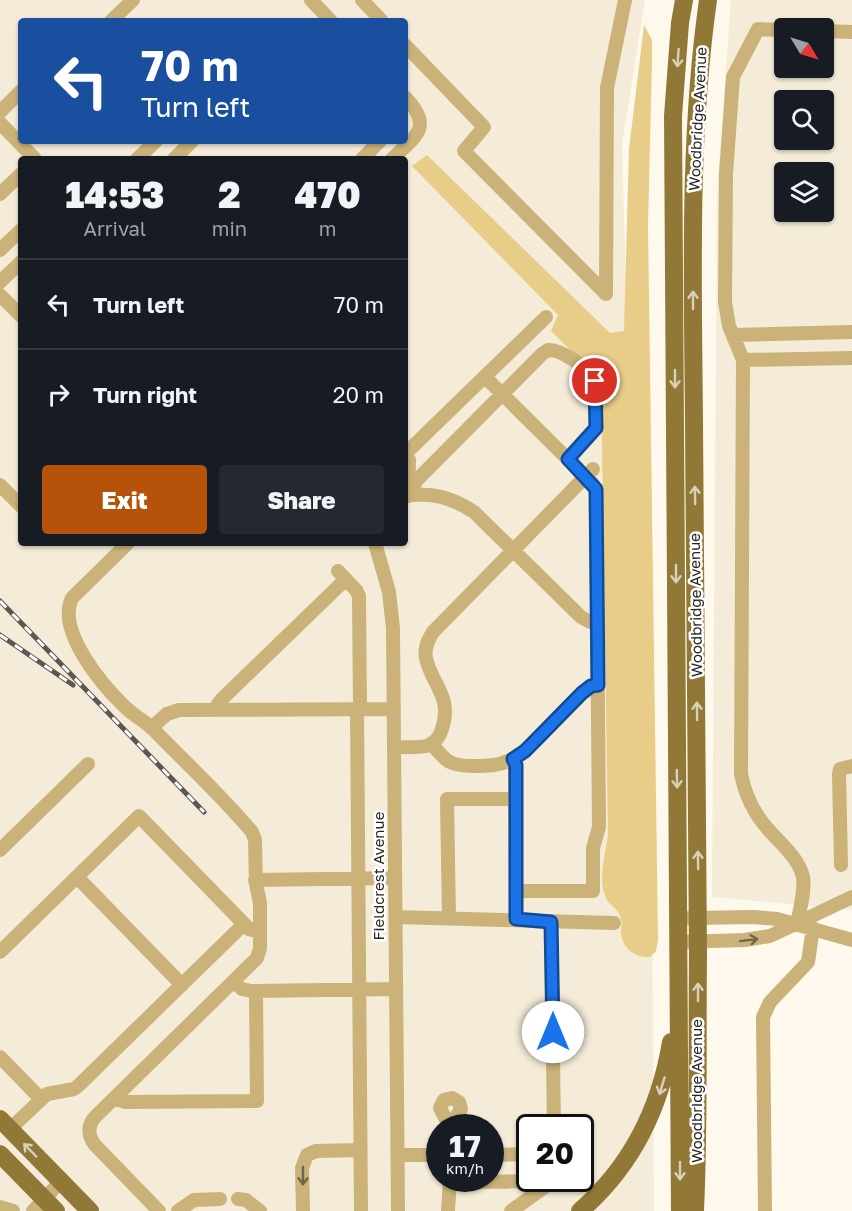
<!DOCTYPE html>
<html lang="en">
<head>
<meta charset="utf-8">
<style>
  :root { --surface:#171b24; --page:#242831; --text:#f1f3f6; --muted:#9ea1a6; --line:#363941; --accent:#b45309 }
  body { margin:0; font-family:"Golos Text",sans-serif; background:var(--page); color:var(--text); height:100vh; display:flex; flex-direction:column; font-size:22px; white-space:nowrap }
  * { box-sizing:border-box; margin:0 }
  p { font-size:20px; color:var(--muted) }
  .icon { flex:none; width:33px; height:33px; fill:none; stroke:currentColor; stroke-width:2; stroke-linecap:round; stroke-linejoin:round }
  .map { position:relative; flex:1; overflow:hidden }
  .drawer { position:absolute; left:18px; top:156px; width:390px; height:390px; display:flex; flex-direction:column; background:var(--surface); border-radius:6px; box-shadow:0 2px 4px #0004 }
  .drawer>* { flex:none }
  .guide { position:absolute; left:18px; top:18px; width:390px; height:126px; border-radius:6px; box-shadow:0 2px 4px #0004; background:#1a4fa0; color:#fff; overflow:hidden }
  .needle { width:39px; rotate:128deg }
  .tools { position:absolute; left:774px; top:18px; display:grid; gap:12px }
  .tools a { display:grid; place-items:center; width:60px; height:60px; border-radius:6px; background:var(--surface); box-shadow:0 2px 4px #0004; font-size:30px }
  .speed { position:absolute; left:426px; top:1114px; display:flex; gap:12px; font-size:30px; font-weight:700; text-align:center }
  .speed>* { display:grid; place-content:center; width:78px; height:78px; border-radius:50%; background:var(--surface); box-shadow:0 2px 4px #0004; line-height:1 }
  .speed small { font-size:15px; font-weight:400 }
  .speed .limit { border:3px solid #111; border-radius:9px; background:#fff; color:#111 }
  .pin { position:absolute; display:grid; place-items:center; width:51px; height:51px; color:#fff; margin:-26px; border:3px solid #fff; border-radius:50%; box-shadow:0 2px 6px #0007 }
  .me { position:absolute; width:66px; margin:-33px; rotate:0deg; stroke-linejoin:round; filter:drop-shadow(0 0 4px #0008) }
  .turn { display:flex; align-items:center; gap:21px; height:126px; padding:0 24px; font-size:27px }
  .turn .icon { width:78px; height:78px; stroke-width:2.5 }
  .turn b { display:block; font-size:42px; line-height:51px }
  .eta { display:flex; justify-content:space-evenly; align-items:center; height:102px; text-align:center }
  .eta b { font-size:36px; font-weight:800; line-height:42px }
  .cta { display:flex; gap:12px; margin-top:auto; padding:12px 24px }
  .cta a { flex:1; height:69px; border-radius:6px; background:var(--accent); color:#fff; font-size:24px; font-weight:800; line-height:69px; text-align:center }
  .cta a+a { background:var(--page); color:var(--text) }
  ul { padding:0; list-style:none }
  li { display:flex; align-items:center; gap:18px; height:90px; padding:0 24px; border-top:2px solid var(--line) }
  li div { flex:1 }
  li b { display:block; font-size:22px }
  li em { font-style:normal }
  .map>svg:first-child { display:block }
  .built { fill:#f4ecd8; fill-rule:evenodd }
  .green { fill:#e7cd87 }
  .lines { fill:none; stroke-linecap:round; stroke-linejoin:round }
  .minor { stroke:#cab279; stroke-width:14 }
  .major { stroke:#927836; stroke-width:18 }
  .rail-casing { stroke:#5b5851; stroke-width:5 }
  .rail { stroke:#fff; stroke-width:3; stroke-dasharray:9; stroke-linecap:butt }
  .oneway { stroke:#d9d0b9 }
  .oneway2 { stroke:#716549 }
  .route-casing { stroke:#114b97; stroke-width:15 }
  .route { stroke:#1a73e8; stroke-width:10 }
  .labels { text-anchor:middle; stroke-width:5; stroke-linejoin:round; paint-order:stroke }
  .street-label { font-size:15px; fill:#282621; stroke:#fff }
</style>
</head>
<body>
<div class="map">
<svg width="852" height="1211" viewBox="0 0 852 1211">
  <rect width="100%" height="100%" fill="#fef9ec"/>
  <!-- built -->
  <path class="built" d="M 0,0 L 645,0 L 622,145 L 627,320 L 649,320 L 654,1211 L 0,1211 ZM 21,21 L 405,21 L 405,141 L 21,141 ZM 21,159 L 405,159 L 405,543 L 21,543 ZM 440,1128 L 490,1128 L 490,1179 L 440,1179 ZM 530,1128 L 580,1128 L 580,1179 L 530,1179 Z
    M 731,0 L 852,0 L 852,910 L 712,897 L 717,192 ZM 784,28 L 824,28 L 824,68 L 784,68 ZM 784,100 L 824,100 L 824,140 L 784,140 ZM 784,172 L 824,172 L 824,212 L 784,212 Z"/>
  <!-- green -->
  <path class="green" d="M 644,25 L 652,40 L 652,62 L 648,225 L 658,940 L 656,951 L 650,957 C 636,958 623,949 621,934 C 621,928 623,922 620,916 C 618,909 609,905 606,898 C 597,879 606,853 608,834 L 601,380 L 551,331 L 558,315 L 412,166 L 427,155 L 610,333 L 624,331 L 629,149 Z"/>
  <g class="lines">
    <!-- minor -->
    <path class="minor" d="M 311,0 L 331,21
      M 362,0 L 382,21
      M 111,21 L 133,0
      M 824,31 L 852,32
      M 405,45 L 484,127 L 464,151 L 606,294 L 607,88 L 625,0
      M 0,112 L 21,91
      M 0,123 L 35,159
      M 137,159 L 156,141
      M 174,159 L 192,141
      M 362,159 L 380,141
      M 392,159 C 416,136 434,127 405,97
      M 0,194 L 21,174
      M 0,250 L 21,230
      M 0,282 L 21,262
      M 0,295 L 21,316
      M 733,335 L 852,332
      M 743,360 L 729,326 L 725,302 L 726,174 L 733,77 L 758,29 L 784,30
      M 485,377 L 593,484 L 596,492 L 599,827 L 593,848 L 593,891 L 516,891
      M 405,454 L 546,317
      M 405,454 L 409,460 L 408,494
      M 0,485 L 21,506
      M 405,496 C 432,492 451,497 474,512 L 581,617 L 590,622 L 597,623
      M 408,496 L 417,480 L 542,354 L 548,350 C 561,349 590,369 595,381 L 596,428 L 568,459
      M 128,543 L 72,598 C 56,631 103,686 125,707 C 134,716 145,721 154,730 C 186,763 222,796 252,832 L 255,840 L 256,884 L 260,903 L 260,948 L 257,958 L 95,1117 C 87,1126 88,1136 95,1145 L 159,1211
      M 375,543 L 389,592 L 393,628 L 398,1211
      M 338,571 L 356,590 L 359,596 L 360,709
      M 357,709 L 361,1211
      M 218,710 L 218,704 L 222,699 L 346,579
      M 151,728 L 167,714 L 179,710 L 394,709
      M 432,744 C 446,762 450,766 474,766 C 487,766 499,766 510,760 C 533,750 564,708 585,690 L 598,685
      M 394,747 C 405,747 417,748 427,746 C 435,743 440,736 442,729 C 453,696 431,684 426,658 C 424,648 428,640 433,632 L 593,469
      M 513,759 L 515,765 L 516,919
      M 0,850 L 88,764
      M 841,865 L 839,774 L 840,769 L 852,766
      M 77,877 L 182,985
      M 255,880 L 395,878
      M 396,917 L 614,923
      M 449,918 L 447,799 L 516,799
      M 689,918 L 754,917 L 777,919 L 852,940
      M 551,922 L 554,1128
      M 797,923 C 800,909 805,892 803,877 C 799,858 779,842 767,828 C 753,812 745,794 741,774 L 743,360 L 852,358
      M 679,942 L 745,940 L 770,936 L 852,897
      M 0,952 L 139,816 L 249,929 L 260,932
      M 234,982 L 242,989 L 251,991 L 396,989
      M 0,1057 L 41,1099
      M 115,1098 L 125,1102 L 257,1101 L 256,991
      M 452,1098 L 459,1102 L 461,1109 L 450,1127 L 440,1108 L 444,1100 Z
      M 10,1129 L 47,1094 L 74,1089 L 78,1086 L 244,924
      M 399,1155 L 440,1155
      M 490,1155 L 530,1154
      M 450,1182 L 553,1181
      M 238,1199 L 246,1200 L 260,1211
      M 0,1207 L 13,1211
      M 33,1211 L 61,1181
      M 178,1211 L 194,1200 L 220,1199
      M 303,1211 L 302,1168 L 307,1155 L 316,1151 L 360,1150
      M 448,1211 L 450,1179
      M 511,1211 L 553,1181
      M 765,1211 L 763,1017 L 770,1002 L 808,962 L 813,928"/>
    <!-- major -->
    <path class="major" d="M 0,1119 L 90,1211
      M 0,1154 L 56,1211
      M 580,1211 C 632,1166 660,1109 671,1042
      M 680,1211 L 673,116 L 680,23 L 684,0
      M 695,1211 C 699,1126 697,1041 698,955 C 698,779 696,602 694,425 C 693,284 688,141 708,0"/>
    <!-- rail casing -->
    <g class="rail-casing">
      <path id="rail" d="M 0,601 L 204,812
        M 0,635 L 73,685"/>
    </g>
    <!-- rail -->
    <use href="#rail" class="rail"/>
  </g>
  <!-- one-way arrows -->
  <defs><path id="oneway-shaft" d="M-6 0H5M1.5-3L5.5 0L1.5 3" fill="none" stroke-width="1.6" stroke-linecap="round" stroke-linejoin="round" transform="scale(1.5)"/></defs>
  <g class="oneway">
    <use href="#oneway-shaft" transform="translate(678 58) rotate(94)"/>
    <use href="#oneway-shaft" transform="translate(693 300) rotate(-90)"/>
    <use href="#oneway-shaft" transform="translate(675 379) rotate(90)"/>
    <use href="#oneway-shaft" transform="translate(695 495) rotate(-91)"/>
    <use href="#oneway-shaft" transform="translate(676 574) rotate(90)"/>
    <use href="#oneway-shaft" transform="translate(697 711) rotate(-91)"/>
    <use href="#oneway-shaft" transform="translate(677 779) rotate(89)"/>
    <use href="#oneway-shaft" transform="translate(698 860) rotate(-91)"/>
    <use href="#oneway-shaft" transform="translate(698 992) rotate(-90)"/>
    <use href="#oneway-shaft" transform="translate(662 1086) rotate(107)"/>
    <use href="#oneway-shaft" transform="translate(30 1150) rotate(-134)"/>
    <use href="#oneway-shaft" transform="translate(680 1171) rotate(90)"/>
  </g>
  <g class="oneway2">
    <use href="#oneway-shaft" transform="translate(749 940) rotate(-7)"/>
    <use href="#oneway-shaft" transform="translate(303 1176) rotate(90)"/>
  </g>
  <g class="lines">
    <!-- route casing -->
    <g class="route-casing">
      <path id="route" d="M 553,1032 L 551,922 L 516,919 L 516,765 L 513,759 L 525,751 L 582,693 L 591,686 L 598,685 L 596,489 L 568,459 L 596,428 L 595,381"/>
    </g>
    <!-- route -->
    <use href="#route" class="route"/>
  </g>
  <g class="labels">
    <!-- street labels -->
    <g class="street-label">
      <text transform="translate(698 119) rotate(-87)" y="5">Woodbridge Avenue</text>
      <text transform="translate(696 605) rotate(-91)" y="5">Woodbridge Avenue</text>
      <text transform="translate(379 876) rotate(-90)" y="5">Fieldcrest Avenue</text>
      <text transform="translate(697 1091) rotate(-90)" y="5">Woodbridge Avenue</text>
    </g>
  </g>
</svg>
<div class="tools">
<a><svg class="needle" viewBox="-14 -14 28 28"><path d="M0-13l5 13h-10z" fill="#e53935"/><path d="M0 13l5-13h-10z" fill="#9ea1a6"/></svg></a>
<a><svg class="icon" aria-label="search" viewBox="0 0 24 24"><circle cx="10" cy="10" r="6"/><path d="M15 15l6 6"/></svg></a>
<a><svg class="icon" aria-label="layers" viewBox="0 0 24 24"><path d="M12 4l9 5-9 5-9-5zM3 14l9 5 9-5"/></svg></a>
</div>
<div class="speed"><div>17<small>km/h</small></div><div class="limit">20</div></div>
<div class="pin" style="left:595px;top:381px;background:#d93025"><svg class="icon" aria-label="arrive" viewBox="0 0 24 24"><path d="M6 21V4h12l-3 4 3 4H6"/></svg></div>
<svg class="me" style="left:553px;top:1032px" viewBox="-20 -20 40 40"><circle r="19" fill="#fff"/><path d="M0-13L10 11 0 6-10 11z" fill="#1a73e8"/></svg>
<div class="guide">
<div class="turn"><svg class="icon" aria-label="left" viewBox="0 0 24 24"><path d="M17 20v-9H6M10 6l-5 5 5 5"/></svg><div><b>70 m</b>Turn left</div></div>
</div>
<section class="drawer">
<div class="eta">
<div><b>14:53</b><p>Arrival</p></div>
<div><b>2</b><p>min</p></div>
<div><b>470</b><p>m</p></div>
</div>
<ul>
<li><svg class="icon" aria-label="left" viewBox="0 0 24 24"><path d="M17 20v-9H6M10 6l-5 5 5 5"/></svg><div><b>Turn left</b></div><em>70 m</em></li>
<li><svg class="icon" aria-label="right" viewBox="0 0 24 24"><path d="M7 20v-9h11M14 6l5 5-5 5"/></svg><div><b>Turn right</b></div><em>20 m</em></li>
</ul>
<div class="cta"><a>Exit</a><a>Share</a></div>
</section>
</div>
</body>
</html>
